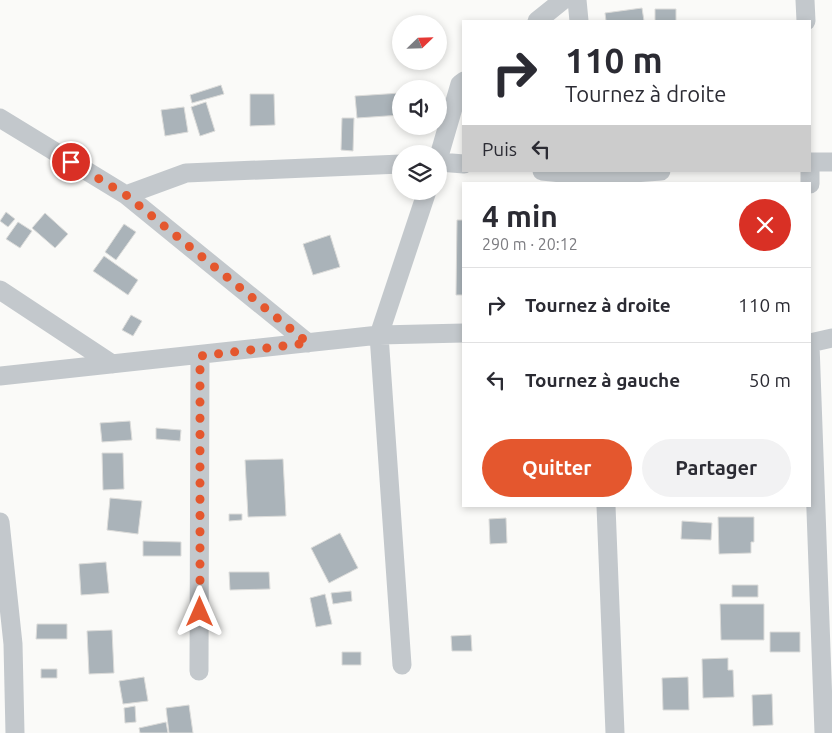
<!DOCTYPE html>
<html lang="fr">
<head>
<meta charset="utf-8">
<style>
  :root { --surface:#fff; --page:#f2f2f3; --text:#2b2b33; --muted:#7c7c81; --line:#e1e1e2; --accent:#e4572e }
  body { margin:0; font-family:Ubuntu,sans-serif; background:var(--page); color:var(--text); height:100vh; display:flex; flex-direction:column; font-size:19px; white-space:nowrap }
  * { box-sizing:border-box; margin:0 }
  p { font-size:16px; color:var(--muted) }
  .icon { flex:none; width:28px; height:28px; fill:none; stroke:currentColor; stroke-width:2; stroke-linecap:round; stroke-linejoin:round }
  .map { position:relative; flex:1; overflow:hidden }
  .sheet { position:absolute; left:462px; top:182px; width:349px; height:325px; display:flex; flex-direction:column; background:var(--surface); border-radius:0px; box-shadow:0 2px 8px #0003 }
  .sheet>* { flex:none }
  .banner { position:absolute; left:462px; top:20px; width:349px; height:152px; border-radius:0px; box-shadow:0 2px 8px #0003; background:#fff; color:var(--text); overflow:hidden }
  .needle { width:32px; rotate:67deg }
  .tools { position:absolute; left:392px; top:15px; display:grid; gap:10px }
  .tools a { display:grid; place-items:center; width:55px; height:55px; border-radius:50%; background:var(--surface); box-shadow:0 2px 8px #0003; font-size:25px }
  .pin { position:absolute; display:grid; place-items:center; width:42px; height:42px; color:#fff; margin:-21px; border:2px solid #fff; border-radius:50%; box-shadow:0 1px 5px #0007 }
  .me { position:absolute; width:55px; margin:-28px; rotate:0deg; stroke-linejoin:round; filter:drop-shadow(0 0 4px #0008) }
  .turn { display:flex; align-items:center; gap:18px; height:105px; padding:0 20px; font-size:22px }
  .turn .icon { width:65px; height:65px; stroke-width:2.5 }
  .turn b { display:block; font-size:35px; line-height:42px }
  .then { display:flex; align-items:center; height:48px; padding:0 20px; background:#0003; gap:10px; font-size:19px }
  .round { display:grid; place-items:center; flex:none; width:52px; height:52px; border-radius:26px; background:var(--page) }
  .summary { display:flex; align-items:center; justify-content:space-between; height:85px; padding:0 20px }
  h1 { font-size:30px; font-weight:700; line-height:38px }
  .primary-button { display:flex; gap:10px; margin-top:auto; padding:10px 20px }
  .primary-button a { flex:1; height:58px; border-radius:30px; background:var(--accent); color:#fff; font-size:20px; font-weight:700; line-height:58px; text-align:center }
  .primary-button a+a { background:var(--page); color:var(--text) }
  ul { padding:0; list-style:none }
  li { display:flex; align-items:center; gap:15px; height:75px; padding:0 20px; border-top:1px solid var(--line) }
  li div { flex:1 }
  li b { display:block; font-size:19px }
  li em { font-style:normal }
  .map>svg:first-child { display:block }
  .building { fill:#aab3b9; stroke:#dcdcda }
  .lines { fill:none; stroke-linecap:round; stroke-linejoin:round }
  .minor { stroke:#c3c8cc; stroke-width:19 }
  .route { stroke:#e4572e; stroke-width:9; stroke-dasharray:0 16.2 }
</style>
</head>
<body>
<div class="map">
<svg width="832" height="733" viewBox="0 0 832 733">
  <rect width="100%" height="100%" fill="#fafaf8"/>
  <!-- building -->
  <path class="building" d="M 642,8 L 644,21 L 606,21 L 605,13 Z
    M 655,9 L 676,9 L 676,21 L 655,21 Z
    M 221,85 L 224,94 L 192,103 L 190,95 Z
    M 401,93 L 401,115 L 357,118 L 355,96 Z
    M 250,94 L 274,94 L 275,125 L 250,126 Z
    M 206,102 L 215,131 L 200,136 L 191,107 Z
    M 184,107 L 188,132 L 165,136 L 161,110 Z
    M 342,118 L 354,118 L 353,151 L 341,150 Z
    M 6,212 L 15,219 L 8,227 L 0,221 Z
    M 45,213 L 68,234 L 55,248 L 32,228 Z
    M 457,220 L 464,220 L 464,295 L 456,295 Z
    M 18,222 L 32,231 L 20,248 L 6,239 Z
    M 124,224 L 136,232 L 116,260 L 105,252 Z
    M 330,235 L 340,267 L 313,275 L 303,244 Z
    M 104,256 L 138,280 L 128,295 L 93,271 Z
    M 131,315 L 142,321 L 133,336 L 122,330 Z
    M 130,421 L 132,440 L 102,442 L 100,423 Z
    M 156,428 L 181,430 L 180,441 L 156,439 Z
    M 102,453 L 123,453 L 124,489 L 103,490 Z
    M 283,459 L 286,516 L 248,517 L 245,460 Z
    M 110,498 L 142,501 L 138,534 L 107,530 Z
    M 229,514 L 242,514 L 242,520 L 229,521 Z
    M 718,517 L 754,517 L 754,542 L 751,542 L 751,553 L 719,554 Z
    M 506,518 L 507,543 L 490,544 L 489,519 Z
    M 682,521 L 712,523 L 711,540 L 681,539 Z
    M 340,533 L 358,568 L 329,583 L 311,548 Z
    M 143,541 L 181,542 L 181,556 L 143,556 Z
    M 106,562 L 109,593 L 81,595 L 79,564 Z
    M 229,572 L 269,572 L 270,589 L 230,590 Z
    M 732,585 L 758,585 L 758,597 L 732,597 Z
    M 351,591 L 352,601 L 333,604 L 331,593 Z
    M 325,594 L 332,624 L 316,627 L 310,598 Z
    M 720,604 L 764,604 L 764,640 L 721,640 Z
    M 37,624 L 67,624 L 67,639 L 36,639 Z
    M 112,630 L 114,673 L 89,674 L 87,631 Z
    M 770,632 L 800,632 L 800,652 L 770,652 Z
    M 471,635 L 472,651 L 452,651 L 451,636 Z
    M 342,652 L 361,652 L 361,665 L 342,665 Z
    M 728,658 L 728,670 L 733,670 L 734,697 L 703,698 L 702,659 Z
    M 41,669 L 57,669 L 57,678 L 41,678 Z
    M 144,677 L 148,701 L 123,704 L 119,681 Z
    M 688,677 L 689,710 L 663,710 L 662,678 Z
    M 772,694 L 773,725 L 753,726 L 752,695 Z
    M 189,705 L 193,733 L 169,733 L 166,708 Z
    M 135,706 L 136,722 L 125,723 L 124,708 Z
    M 166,722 L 168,733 L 140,733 L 139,728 Z"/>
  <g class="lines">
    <!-- minor -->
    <path class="minor" d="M 577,0 L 579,21
      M 805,0 L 806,21
      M 537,21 L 563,0
      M 0,118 L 126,195 L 308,343
      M 439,156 L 460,84 L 464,81
      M 439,162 L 464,164
      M 810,162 L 832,162
      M 542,171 L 592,176 L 661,171
      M 810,184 L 810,171
      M 126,195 L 186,173 L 401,164
      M 0,290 L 112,364
      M 810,343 L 832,338
      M 810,344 L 824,733
      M 0,376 L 379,335 L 464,333
      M 606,506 L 615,733
      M 0,522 L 13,644 L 15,733
      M 402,665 L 379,335 L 427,191
      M 199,671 L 200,355"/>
  </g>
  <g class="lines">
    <!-- route -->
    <path class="route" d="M 71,162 L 126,195 L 308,343 L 200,356 L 200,612"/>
  </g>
</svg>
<div class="tools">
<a><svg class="needle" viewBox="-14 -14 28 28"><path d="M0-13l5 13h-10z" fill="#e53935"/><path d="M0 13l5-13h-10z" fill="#7c7c81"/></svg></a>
<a><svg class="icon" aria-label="sound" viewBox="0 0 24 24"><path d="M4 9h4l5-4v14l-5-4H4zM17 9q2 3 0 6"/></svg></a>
<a><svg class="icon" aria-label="layers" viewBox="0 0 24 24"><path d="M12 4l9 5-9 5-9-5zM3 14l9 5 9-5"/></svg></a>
</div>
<div class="pin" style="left:71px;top:162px;background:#d93025"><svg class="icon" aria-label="arrive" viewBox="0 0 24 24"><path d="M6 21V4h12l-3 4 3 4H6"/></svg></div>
<svg class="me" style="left:200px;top:612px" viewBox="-20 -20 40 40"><path d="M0-17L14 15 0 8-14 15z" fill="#e4572e" stroke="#fff" stroke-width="4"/></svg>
<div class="banner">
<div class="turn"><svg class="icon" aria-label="right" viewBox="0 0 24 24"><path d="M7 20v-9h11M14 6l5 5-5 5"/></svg><div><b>110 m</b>Tournez à droite</div></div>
<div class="then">Puis<svg class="icon" aria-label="left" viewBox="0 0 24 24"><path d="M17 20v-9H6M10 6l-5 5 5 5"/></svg></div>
</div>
<section class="sheet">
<div class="summary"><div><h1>4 min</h1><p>290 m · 20:12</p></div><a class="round" style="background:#d93025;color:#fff"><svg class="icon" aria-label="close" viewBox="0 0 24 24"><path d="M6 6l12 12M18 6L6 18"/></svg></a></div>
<ul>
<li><svg class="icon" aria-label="right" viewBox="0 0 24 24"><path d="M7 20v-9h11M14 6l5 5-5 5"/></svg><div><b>Tournez à droite</b></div><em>110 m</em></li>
<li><svg class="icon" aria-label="left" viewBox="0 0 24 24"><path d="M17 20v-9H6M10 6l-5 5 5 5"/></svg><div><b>Tournez à gauche</b></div><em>50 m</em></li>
</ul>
<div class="primary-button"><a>Quitter</a><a>Partager</a></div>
</section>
</div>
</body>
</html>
